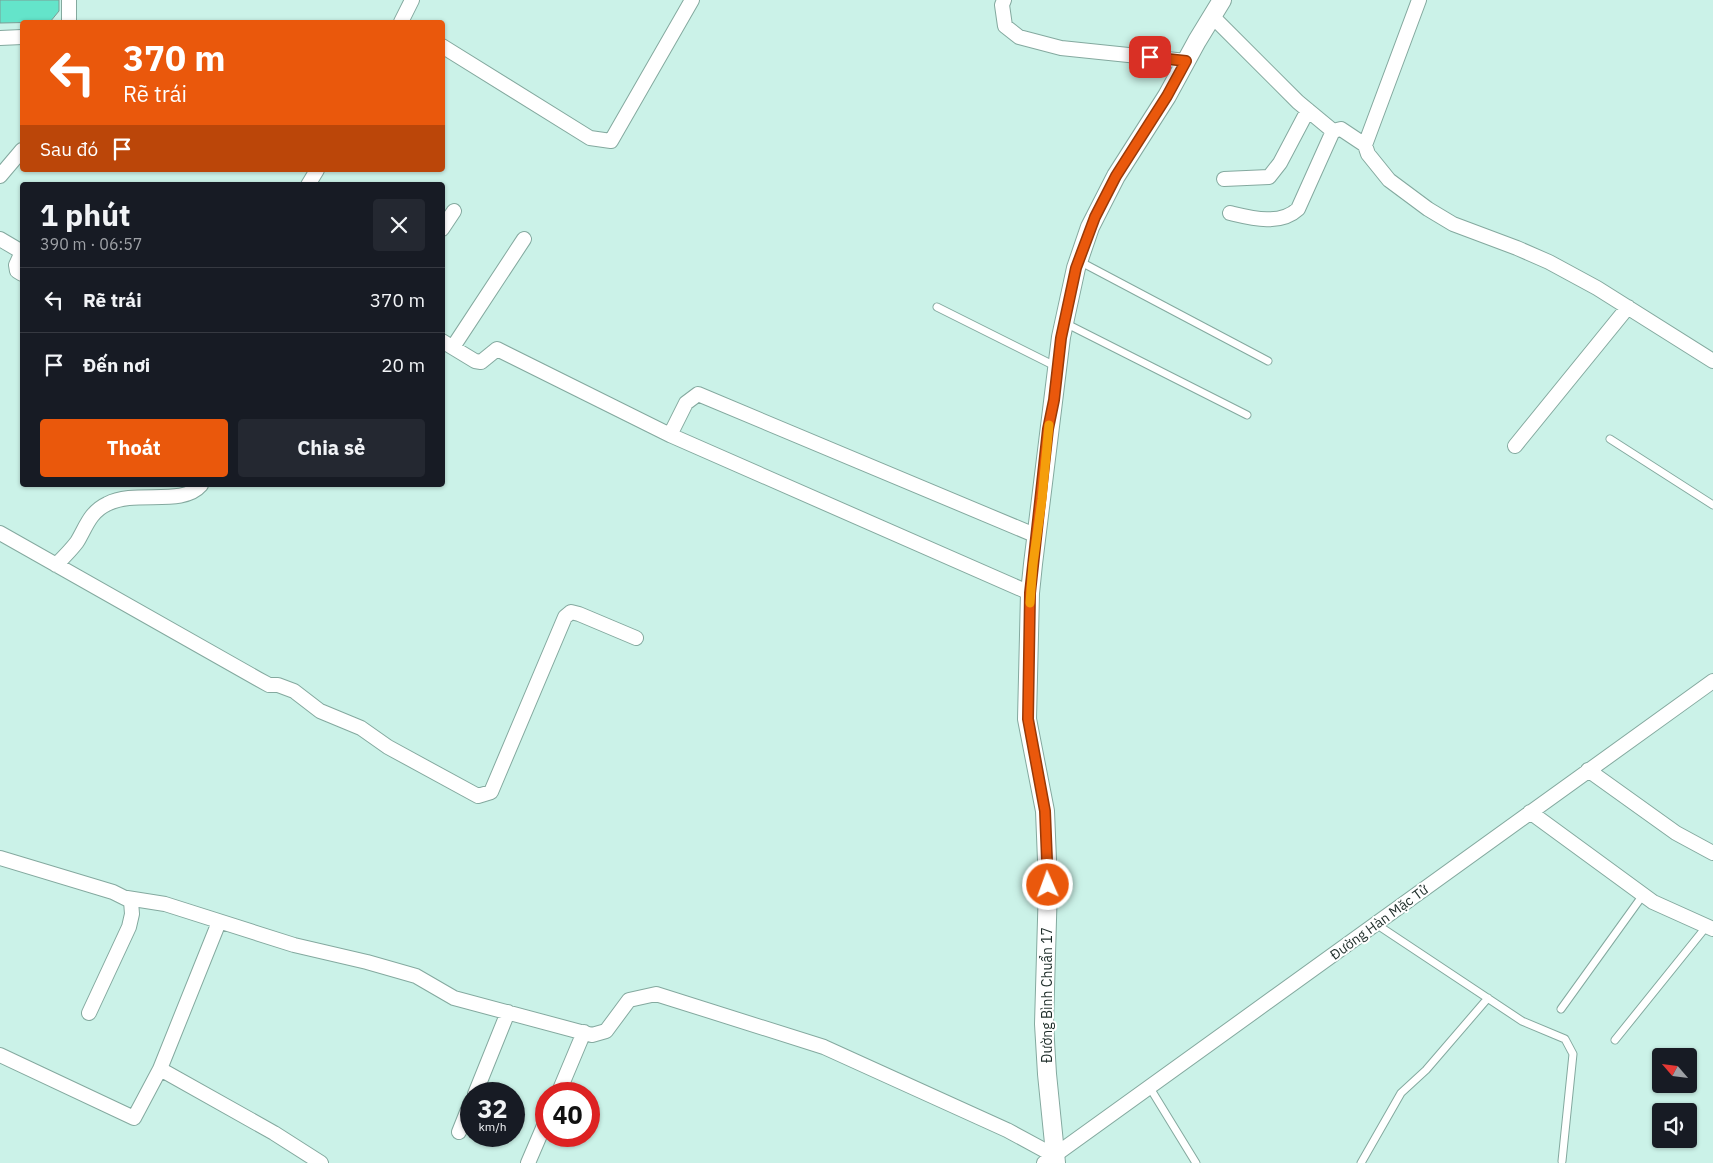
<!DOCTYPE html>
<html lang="vi">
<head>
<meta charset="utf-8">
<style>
  :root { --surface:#171b24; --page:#242831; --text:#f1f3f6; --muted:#9ea1a6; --line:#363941; --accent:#ea580c }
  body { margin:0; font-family:"IBM Plex Sans",sans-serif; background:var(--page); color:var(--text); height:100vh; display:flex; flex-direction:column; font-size:19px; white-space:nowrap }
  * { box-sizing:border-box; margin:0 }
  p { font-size:16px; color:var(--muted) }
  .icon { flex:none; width:28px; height:28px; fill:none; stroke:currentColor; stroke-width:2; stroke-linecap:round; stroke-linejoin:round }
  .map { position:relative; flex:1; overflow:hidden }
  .drawer { position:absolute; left:20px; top:182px; width:425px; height:305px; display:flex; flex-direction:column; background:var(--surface); border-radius:5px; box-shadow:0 1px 4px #0004 }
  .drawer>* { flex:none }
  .banner { position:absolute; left:20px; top:20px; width:425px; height:152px; border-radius:5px; box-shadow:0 1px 4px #0004; background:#ea580c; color:#fff; overflow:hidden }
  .needle { width:32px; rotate:298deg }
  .buttons { position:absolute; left:1652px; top:1048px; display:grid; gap:10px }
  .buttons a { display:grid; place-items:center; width:45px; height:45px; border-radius:5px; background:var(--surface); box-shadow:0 1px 4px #0004; font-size:25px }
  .speed { position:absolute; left:460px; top:1082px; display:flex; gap:10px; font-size:25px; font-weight:700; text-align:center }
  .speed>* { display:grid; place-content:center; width:65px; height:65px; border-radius:50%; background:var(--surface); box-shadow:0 1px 4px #0004; line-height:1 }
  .speed small { font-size:12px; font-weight:400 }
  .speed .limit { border:8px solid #d22; background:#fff; color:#111 }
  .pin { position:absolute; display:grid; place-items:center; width:42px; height:42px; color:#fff; margin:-21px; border-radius:10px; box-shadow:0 2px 8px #0006 }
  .me { position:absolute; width:55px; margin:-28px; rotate:358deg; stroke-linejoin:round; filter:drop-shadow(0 0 4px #0008) }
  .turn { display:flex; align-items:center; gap:18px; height:105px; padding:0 20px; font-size:22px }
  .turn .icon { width:65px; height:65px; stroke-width:2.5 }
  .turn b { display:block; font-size:35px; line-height:42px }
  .then { display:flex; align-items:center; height:48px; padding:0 20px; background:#0003; gap:10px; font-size:19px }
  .round { display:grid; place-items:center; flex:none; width:52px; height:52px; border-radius:5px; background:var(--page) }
  .head { display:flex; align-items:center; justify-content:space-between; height:85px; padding:0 20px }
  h1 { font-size:30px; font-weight:700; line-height:38px }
  .primary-button { display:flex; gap:10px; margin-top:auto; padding:10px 20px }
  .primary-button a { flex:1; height:58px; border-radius:5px; background:var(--accent); color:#fff; font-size:20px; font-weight:700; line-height:58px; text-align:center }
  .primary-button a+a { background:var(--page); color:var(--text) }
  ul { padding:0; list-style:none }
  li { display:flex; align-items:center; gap:15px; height:65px; padding:0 20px; border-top:1px solid var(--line) }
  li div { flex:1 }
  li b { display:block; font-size:19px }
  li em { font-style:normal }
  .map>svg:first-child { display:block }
  .building { fill:#64e4ca; stroke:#7a9e95 }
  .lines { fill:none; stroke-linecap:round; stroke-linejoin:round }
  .service-casing { stroke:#84a99f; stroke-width:9 }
  .minor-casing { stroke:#84a99f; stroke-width:16 }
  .tertiary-casing { stroke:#84a99f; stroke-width:20 }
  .service { stroke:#fff; stroke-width:7 }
  .minor { stroke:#fff; stroke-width:14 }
  .tertiary { stroke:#fff; stroke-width:18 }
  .route-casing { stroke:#983908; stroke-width:12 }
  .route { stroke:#ea580c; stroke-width:9 }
  .slow { stroke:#f59e0b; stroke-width:9 }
  .labels { text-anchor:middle; stroke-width:4; stroke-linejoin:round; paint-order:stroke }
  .street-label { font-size:14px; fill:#1d2c28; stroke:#fff }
</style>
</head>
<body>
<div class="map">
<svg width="1713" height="1163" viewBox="0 0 1713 1163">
  <rect width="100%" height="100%" fill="#cbf2e8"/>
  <!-- building -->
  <path class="building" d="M 0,0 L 59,0 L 59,11 L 50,22 L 0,23 Z"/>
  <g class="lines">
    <!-- service casing -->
    <g class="service-casing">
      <path id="service" d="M 1079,261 L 1268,361
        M 937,307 L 1057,367
        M 1065,323 L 1247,415
        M 1610,439 L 1713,505
        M 1376,924 L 1522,1021 L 1565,1039 L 1573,1054 L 1562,1161
        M 1561,1009 L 1643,895
        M 1615,1040 L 1706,927
        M 1150,1088 L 1196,1163
        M 1361,1163 L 1401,1093 L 1426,1070 L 1488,998"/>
    </g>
    <!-- minor casing -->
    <g class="minor-casing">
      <path id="minor" d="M 69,0 L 69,22
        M 1004,0 L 1002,5 L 1005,26 L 1019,37 L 1061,48 L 1186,61
        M 1212,16 L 1298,102 L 1333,131
        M 401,22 L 412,0
        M 0,38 L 22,37
        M 442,46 L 590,138 L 611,141 L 692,0
        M 1365,145 L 1419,0
        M 0,176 L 22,150
        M 1224,179 L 1269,177 L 1280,163 L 1308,110
        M 308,185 L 317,170
        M 1230,213 C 1251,218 1280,226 1298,209 L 1333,131 L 1341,129 L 1365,145 L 1368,154 L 1389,180 L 1428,209 L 1453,224 L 1517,248 L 1549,262 L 1597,288 L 1713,361
        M 442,229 L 454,211
        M 0,239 L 22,252
        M 22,252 L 16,265 L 17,271 L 22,274
        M 442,341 L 475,361 L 481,362 L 497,349 L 670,435 L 1030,593
        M 453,347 L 524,239
        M 670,435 L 686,403 L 698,394 L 1037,536
        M 1515,446 L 1628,307
        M 0,533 L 258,679 L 269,685 L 278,685 L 294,691 L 320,711 L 361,728 L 388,747 L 478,796 L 491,792 L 565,617 L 571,612 L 579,614 L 636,638
        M 56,565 C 63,558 71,550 77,542 C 86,527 90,512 107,504 C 136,489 182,507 201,485
        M 1588,770 L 1676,833 L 1713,853
        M 1530,812 L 1653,902 L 1713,929
        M 0,858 L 113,892 L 131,901 L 132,914 L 129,927 L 89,1013
        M 127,898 L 165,904 L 294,945 L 367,962 L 416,976 L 454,998 L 592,1035 L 606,1031 L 629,1000 L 656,994 L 824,1047 L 1007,1130 L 1055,1156
        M 0,1055 L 134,1118 L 160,1069 L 219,922
        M 160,1069 L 274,1133 L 321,1163
        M 475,1094 L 508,1012
        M 558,1094 L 584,1032
        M 459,1132 L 471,1102
        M 528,1163 L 546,1121
        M 1044,1163 L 1713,681"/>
    </g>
    <!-- tertiary casing -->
    <g class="tertiary-casing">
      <path id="tertiary" d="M 1056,1163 L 1047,1074 L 1044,1024 L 1048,885 L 1045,811 L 1027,719 L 1030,593 L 1033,564 L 1061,337 L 1076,268 L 1090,227 L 1116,176 L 1167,96 L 1197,41 L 1222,0"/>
    </g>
    <!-- service -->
    <use href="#service" class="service"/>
    <!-- minor -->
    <use href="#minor" class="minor"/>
    <!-- tertiary -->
    <use href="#tertiary" class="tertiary"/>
  </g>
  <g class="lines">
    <!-- route casing -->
    <g class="route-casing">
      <path id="route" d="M 1048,885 L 1045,811 L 1028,719 L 1030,593 L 1048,429 L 1054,400 L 1061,338 L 1076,268 L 1095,217 L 1116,176 L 1167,96 L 1186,61 L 1150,57"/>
    </g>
    <!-- route -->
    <use href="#route" class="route"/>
    <!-- slow -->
    <path class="slow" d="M 1030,603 L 1033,564 L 1042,499 L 1049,425"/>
  </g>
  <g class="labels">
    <!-- street labels -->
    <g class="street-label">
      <text transform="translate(1379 922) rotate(-36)" y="5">Đường Hàn Mặc Tử</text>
      <text transform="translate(1047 995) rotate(-90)" y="5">Đường Bình Chuẩn 17</text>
    </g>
  </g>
</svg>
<div class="buttons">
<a><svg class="needle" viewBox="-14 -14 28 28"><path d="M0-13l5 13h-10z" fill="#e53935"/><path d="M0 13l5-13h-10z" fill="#9ea1a6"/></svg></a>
<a><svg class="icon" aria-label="sound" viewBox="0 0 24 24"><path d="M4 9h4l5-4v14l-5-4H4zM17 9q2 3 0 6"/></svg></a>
</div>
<div class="speed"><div>32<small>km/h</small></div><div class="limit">40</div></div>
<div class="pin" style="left:1150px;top:57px;background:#d93025"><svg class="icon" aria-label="arrive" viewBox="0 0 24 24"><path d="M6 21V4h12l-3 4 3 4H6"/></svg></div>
<svg class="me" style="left:1048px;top:885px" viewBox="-20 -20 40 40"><circle r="17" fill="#ea580c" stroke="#fff" stroke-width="3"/><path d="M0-11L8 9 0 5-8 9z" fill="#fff"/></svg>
<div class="banner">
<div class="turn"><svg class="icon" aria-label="left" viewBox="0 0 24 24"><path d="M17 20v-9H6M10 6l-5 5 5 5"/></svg><div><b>370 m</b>Rẽ trái</div></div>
<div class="then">Sau đó<svg class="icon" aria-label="arrive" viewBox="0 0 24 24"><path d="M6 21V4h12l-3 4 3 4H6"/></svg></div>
</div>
<section class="drawer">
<div class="head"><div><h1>1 phút</h1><p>390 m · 06:57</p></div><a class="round"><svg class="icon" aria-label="close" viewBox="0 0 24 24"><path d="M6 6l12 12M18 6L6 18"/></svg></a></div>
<ul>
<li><svg class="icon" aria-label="left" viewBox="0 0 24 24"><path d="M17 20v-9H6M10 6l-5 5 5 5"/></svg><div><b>Rẽ trái</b></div><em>370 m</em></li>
<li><svg class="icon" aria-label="arrive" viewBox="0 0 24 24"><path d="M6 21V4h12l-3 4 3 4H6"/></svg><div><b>Đến nơi</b></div><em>20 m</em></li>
</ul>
<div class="primary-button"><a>Thoát</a><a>Chia sẻ</a></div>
</section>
</div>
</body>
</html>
